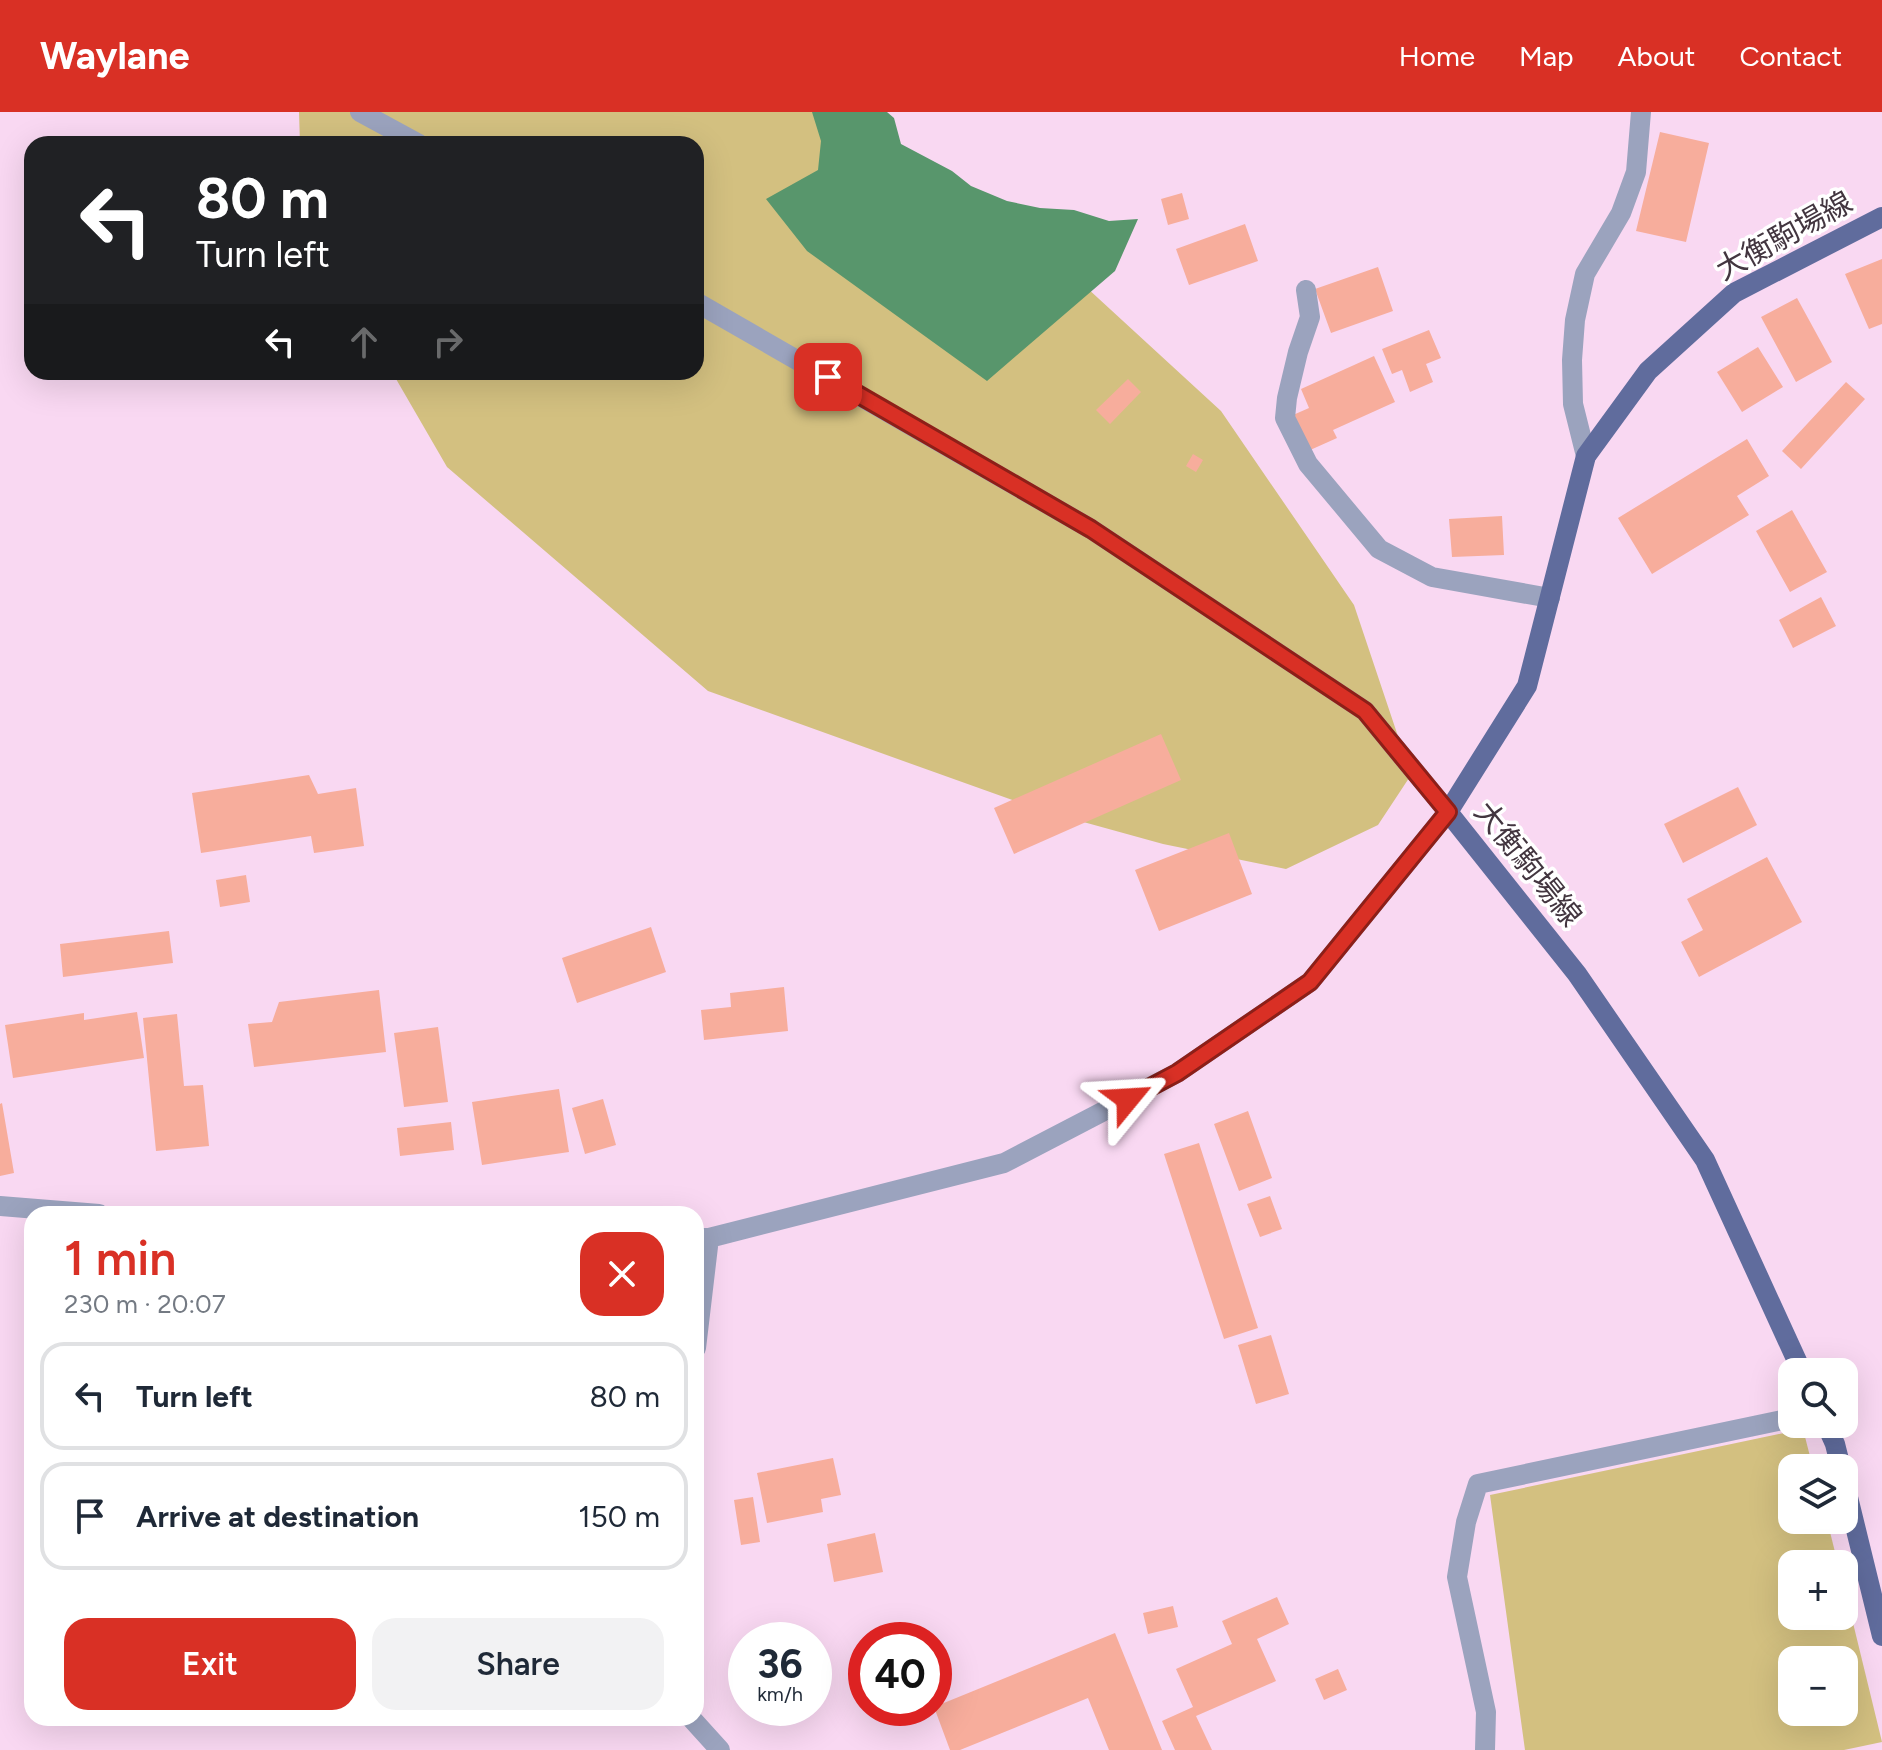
<!DOCTYPE html>
<html lang="en">
<head>
<meta charset="utf-8">
<style>
  :root { --surface:#fff; --page:#f2f2f3; --text:#1f2937; --muted:#747a83; --line:#e0e1e3; --accent:#d93025 }
  body { margin:0; font-family:Figtree,"Noto Sans JP",sans-serif; background:var(--page); color:var(--text); height:100vh; display:flex; flex-direction:column; font-size:30px; white-space:nowrap }
  * { box-sizing:border-box; margin:0 }
  p { font-size:26px; color:var(--muted) }
  .icon { flex:none; width:44px; height:44px; fill:none; stroke:currentColor; stroke-width:2; stroke-linecap:round; stroke-linejoin:round }
  .map { position:relative; flex:1; overflow:hidden }
  .details { position:absolute; left:24px; top:1094px; width:680px; height:520px; display:flex; flex-direction:column; background:var(--surface); border-radius:24px; box-shadow:0 8px 32px #0002 }
  .details>* { flex:none }
  .guide { position:absolute; left:24px; top:24px; width:680px; height:244px; border-radius:24px; box-shadow:0 8px 32px #0002; background:#202124; color:#fff; overflow:hidden }
  .buttons { position:absolute; left:1778px; top:1246px; display:grid; gap:16px }
  .buttons a { display:grid; place-items:center; width:80px; height:80px; border-radius:16px; background:var(--surface); box-shadow:0 8px 32px #0002; font-size:40px }
  .speed { position:absolute; left:728px; top:1510px; display:flex; gap:16px; font-size:40px; font-weight:700; text-align:center }
  .speed>* { display:grid; place-content:center; width:104px; height:104px; border-radius:50%; background:var(--surface); box-shadow:0 8px 32px #0002; line-height:1 }
  .speed small { font-size:20px; font-weight:400 }
  .speed .limit { border:12px solid #d22; background:#fff; color:#111 }
  .pin { position:absolute; display:grid; place-items:center; width:68px; height:68px; color:#fff; margin:-34px; border-radius:16px; box-shadow:0 4px 12px #0006 }
  .me { position:absolute; width:88px; margin:-44px; rotate:63deg; stroke-linejoin:round; filter:drop-shadow(0 0 6px #0008) }
  .turn { display:flex; align-items:center; gap:28px; height:168px; padding:0 40px; font-size:36px }
  .turn .icon { width:104px; height:104px; stroke-width:2.5 }
  .turn b { display:block; font-size:56px; line-height:68px }
  .lanes { display:flex; align-items:center; height:76px; padding:0 40px; background:#0003; justify-content:center; gap:40px; direction:ltr }
  .lanes .off { opacity:.35 }
  .round { display:grid; place-items:center; flex:none; width:84px; height:84px; border-radius:24px; background:var(--page) }
  .headline { display:flex; align-items:center; justify-content:space-between; height:136px; padding:0 40px }
  h1 { font-size:48px; font-weight:600; line-height:60px; color:var(--accent) }
  .button { display:flex; gap:16px; margin-top:auto; padding:16px 40px }
  .button a { flex:1; height:92px; border-radius:24px; background:var(--accent); color:#fff; font-size:32px; font-weight:600; line-height:92px; text-align:center }
  .button a+a { background:var(--page); color:var(--text) }
  ul { padding:0; list-style:none }
  li { display:flex; align-items:center; gap:24px; height:108px; margin:0 16px 12px; padding:0 24px; border:4px solid var(--line); border-radius:24px }
  li div { flex:1 }
  li b { display:block; font-size:30px }
  li em { font-style:normal }
  header { display:flex; align-items:center; gap:48px; box-sizing:border-box; height:112px; padding:0 40px; background:var(--accent); color:#fff }
  header strong { font-size:38px }
  nav { display:flex; gap:44px; margin-inline-start:auto; font-size:28px }
  .map>svg:first-child { display:block }
  .green { fill:#d3c080; fill-rule:evenodd }
  .water { fill:#58966c }
  .building { fill:#f7ad9c }
  .lines { fill:none; stroke-linecap:round; stroke-linejoin:round }
  .minor { stroke:#9ba3be; stroke-width:20 }
  .major { stroke:#606c9d; stroke-width:20 }
  .route-casing { stroke:#8d1f18; stroke-width:20 }
  .route { stroke:#d93025; stroke-width:14 }
  .labels { text-anchor:middle; stroke-width:7; stroke-linejoin:round; paint-order:stroke }
  .street-label { font-size:30px; fill:#433640; stroke:#fff }
</style>
</head>
<body>
<header>
<strong>Waylane</strong>
<nav><a>Home</a><a>Map</a><a>About</a><a>Contact</a></nav>
</header>
<div class="map">
<svg width="1882" height="1638" viewBox="0 0 1882 1638">
  <rect width="100%" height="100%" fill="#f9d8f2"/>
  <!-- green -->
  <path class="green" d="M 299,0 L 826,0 L 1049,141 L 1221,299 L 1354,493 L 1411,663 L 1378,713 L 1286,757 L 1163,732 L 1040,698 L 708,579 L 447,355 L 392,260 L 696,260 L 696,32 L 300,32 Z
    M 1803,1317 L 1813,1356 L 1792,1356 L 1792,1408 L 1827,1408 L 1838,1452 L 1792,1452 L 1792,1504 L 1844,1504 L 1844,1474 L 1882,1630 L 1844,1638 L 1525,1638 L 1490,1383 ZM 1792,1548 L 1844,1548 L 1844,1600 L 1792,1600 Z"/>
  <!-- water -->
  <path class="water" d="M 812,0 L 887,0 L 894,6 L 901,32 L 952,59 L 971,74 L 1007,89 L 1040,96 L 1074,98 L 1109,109 L 1138,107 L 1115,159 L 987,269 L 807,139 L 766,87 L 818,58 L 821,29 Z"/>
  <!-- building -->
  <path class="building" d="M 1660,20 L 1709,31 L 1686,130 L 1636,119 Z
    M 1182,81 L 1189,107 L 1168,113 L 1161,87 Z
    M 1245,112 L 1258,149 L 1189,173 L 1176,137 Z
    M 1882,147 L 1882,212 L 1869,217 L 1845,162 Z
    M 1378,155 L 1393,199 L 1331,221 L 1315,177 Z
    M 1797,186 L 1832,250 L 1796,270 L 1761,205 Z
    M 1429,218 L 1441,246 L 1426,252 L 1433,270 L 1410,280 L 1402,258 L 1392,262 L 1382,237 Z
    M 1758,235 L 1783,275 L 1742,300 L 1717,260 Z
    M 1374,244 L 1395,290 L 1333,318 L 1337,326 L 1308,339 L 1293,303 L 1309,296 L 1301,277 Z
    M 1128,267 L 1141,280 L 1110,312 L 1096,298 Z
    M 1846,270 L 1865,287 L 1801,357 L 1782,339 Z
    M 1747,327 L 1769,364 L 1737,384 L 1749,403 L 1652,462 L 1618,406 Z
    M 1193,342 L 1203,348 L 1196,360 L 1186,354 Z
    M 1792,398 L 1827,460 L 1790,480 L 1756,419 Z
    M 1502,404 L 1504,443 L 1452,445 L 1449,407 Z
    M 1821,485 L 1836,514 L 1793,536 L 1779,508 Z
    M 1161,622 L 1181,668 L 1014,742 L 994,696 Z
    M 309,663 L 318,682 L 356,676 L 364,734 L 314,741 L 311,724 L 201,741 L 192,681 Z
    M 1738,675 L 1757,713 L 1683,751 L 1664,712 Z
    M 1229,721 L 1252,782 L 1159,819 L 1135,758 Z
    M 1767,745 L 1802,810 L 1699,865 L 1681,830 L 1703,818 L 1687,787 Z
    M 246,763 L 250,790 L 220,795 L 216,768 Z
    M 651,815 L 666,860 L 577,891 L 562,846 Z
    M 169,819 L 173,851 L 63,865 L 60,832 Z
    M 784,875 L 788,919 L 704,928 L 701,898 L 731,895 L 730,881 Z
    M 379,878 L 386,940 L 254,955 L 248,912 L 272,910 L 279,890 Z
    M 137,900 L 144,946 L 13,966 L 5,913 L 84,901 L 84,908 Z
    M 177,902 L 184,974 L 203,973 L 209,1034 L 156,1039 L 143,906 Z
    M 438,915 L 448,990 L 404,995 L 394,921 Z
    M 559,977 L 569,1040 L 482,1053 L 472,990 Z
    M 603,987 L 616,1033 L 585,1042 L 572,996 Z
    M 2,991 L 14,1061 L 0,1064 L 0,992 Z
    M 1248,999 L 1272,1066 L 1239,1079 L 1214,1012 Z
    M 451,1010 L 454,1038 L 400,1044 L 397,1016 Z
    M 1199,1031 L 1258,1216 L 1224,1227 L 1164,1042 Z
    M 1270,1084 L 1282,1117 L 1260,1125 L 1247,1092 Z
    M 1271,1223 L 1289,1282 L 1256,1292 L 1238,1233 Z
    M 833,1346 L 841,1383 L 821,1387 L 823,1400 L 767,1411 L 757,1361 Z
    M 753,1385 L 760,1430 L 741,1433 L 734,1388 Z
    M 875,1421 L 883,1460 L 834,1470 L 827,1432 Z
    M 1277,1485 L 1289,1512 L 1257,1527 L 1276,1569 L 1196,1604 L 1212,1638 L 1175,1638 L 1162,1609 L 1193,1595 L 1176,1557 L 1232,1532 L 1222,1509 Z
    M 1173,1494 L 1178,1515 L 1148,1522 L 1143,1501 Z
    M 1115,1521 L 1162,1638 L 1109,1638 L 1088,1586 L 960,1638 L 950,1638 L 934,1595 Z
    M 1338,1557 L 1347,1578 L 1324,1588 L 1315,1567 Z"/>
  <g class="lines">
    <!-- minor -->
    <path class="minor" d="M 360,0 L 419,32
      M 1306,178 L 1310,205 L 1298,240 L 1287,286 L 1285,306 L 1308,352 L 1379,437 L 1432,465 L 1550,486
      M 696,190 L 1091,417 L 1365,599 L 1448,700 L 1310,870 L 1177,961 L 1004,1051 L 709,1126 L 696,1126
      M 1586,344 L 1573,292 L 1572,248 L 1575,208 L 1585,162 L 1621,101 L 1636,60 L 1641,0
      M 0,1094 L 99,1102
      M 696,1236 L 709,1126
      M 691,1606 L 720,1638
      M 1485,1638 L 1486,1600 L 1457,1465 L 1466,1410 L 1478,1372 L 1792,1306"/>
    <!-- major -->
    <path class="major" d="M 1802,1260 L 1705,1048 L 1577,862 L 1448,700 L 1527,574 L 1586,344 L 1648,259 L 1734,181 L 1882,105
      M 1826,1312 L 1835,1332 L 1841,1356
      M 1844,1369 L 1882,1524"/>
  </g>
  <g class="lines">
    <!-- route casing -->
    <g class="route-casing">
      <path id="route" d="M 828,265 L 1091,417 L 1365,599 L 1448,700 L 1310,870 L 1177,961 L 1128,987"/>
    </g>
    <!-- route -->
    <use href="#route" class="route"/>
  </g>
  <g class="labels">
    <!-- street labels -->
    <g class="street-label">
      <text transform="translate(1784 124) rotate(-29)" y="10">大衡駒場線</text>
      <text transform="translate(1528 752) rotate(51)" y="10">大衡駒場線</text>
    </g>
  </g>
</svg>
<div class="buttons">
<a><svg class="icon" aria-label="search" viewBox="0 0 24 24"><circle cx="10" cy="10" r="6"/><path d="M15 15l6 6"/></svg></a>
<a><svg class="icon" aria-label="layers" viewBox="0 0 24 24"><path d="M12 4l9 5-9 5-9-5zM3 14l9 5 9-5"/></svg></a>
<a>+</a>
<a>−</a>
</div>
<div class="speed"><div>36<small>km/h</small></div><div class="limit">40</div></div>
<div class="pin" style="left:828px;top:265px;background:#d93025"><svg class="icon" aria-label="arrive" viewBox="0 0 24 24"><path d="M6 21V4h12l-3 4 3 4H6"/></svg></div>
<svg class="me" style="left:1128px;top:987px" viewBox="-20 -20 40 40"><path d="M0-17L14 15 0 8-14 15z" fill="#d93025" stroke="#fff" stroke-width="4"/></svg>
<div class="guide">
<div class="turn"><svg class="icon" aria-label="left" viewBox="0 0 24 24"><path d="M17 20v-9H6M10 6l-5 5 5 5"/></svg><div><b>80 m</b>Turn left</div></div>
<div class="lanes"><svg class="icon" aria-label="left" viewBox="0 0 24 24"><path d="M17 20v-9H6M10 6l-5 5 5 5"/></svg><svg class="icon off" aria-label="ahead" viewBox="0 0 24 24"><path d="M12 20V5M6 11l6-6 6 6"/></svg><svg class="icon off" aria-label="right" viewBox="0 0 24 24"><path d="M7 20v-9h11M14 6l5 5-5 5"/></svg></div>
</div>
<section class="details">
<div class="headline"><div><h1>1 min</h1><p>230 m · 20:07</p></div><a class="round" style="background:#d93025;color:#fff"><svg class="icon" aria-label="close" viewBox="0 0 24 24"><path d="M6 6l12 12M18 6L6 18"/></svg></a></div>
<ul>
<li><svg class="icon" aria-label="left" viewBox="0 0 24 24"><path d="M17 20v-9H6M10 6l-5 5 5 5"/></svg><div><b>Turn left</b></div><em>80 m</em></li>
<li><svg class="icon" aria-label="arrive" viewBox="0 0 24 24"><path d="M6 21V4h12l-3 4 3 4H6"/></svg><div><b>Arrive at destination</b></div><em>150 m</em></li>
</ul>
<div class="button"><a>Exit</a><a>Share</a></div>
</section>
</div>
</body>
</html>
